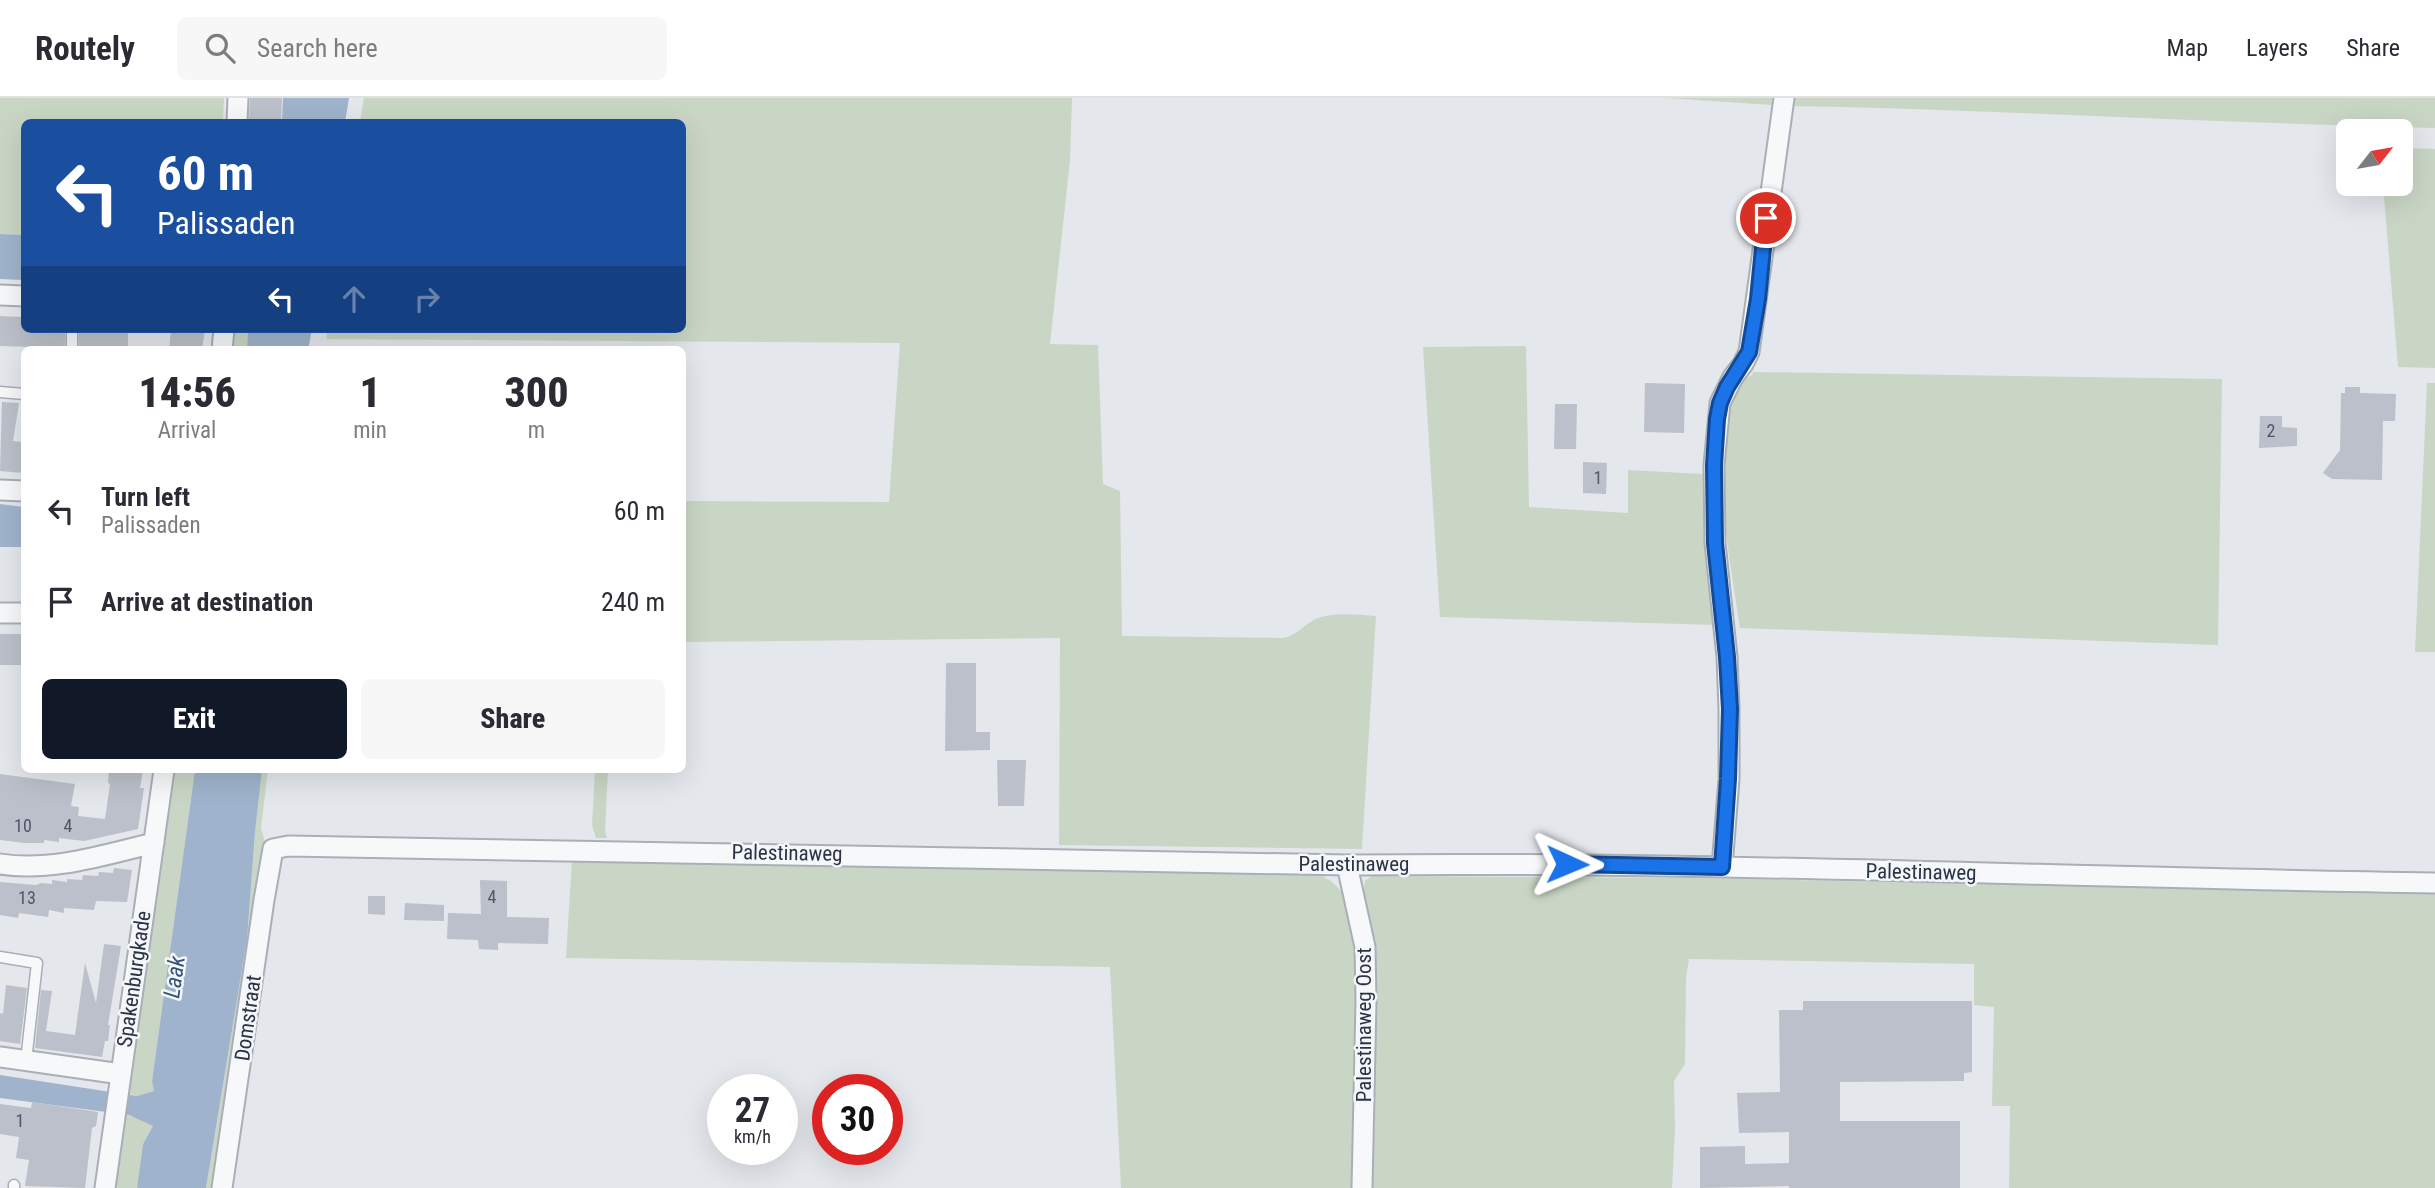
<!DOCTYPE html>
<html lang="en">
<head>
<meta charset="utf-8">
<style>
  :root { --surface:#fff; --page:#f7f7f7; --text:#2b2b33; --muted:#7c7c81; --line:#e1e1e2; --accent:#111827 }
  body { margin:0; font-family:"Roboto Condensed",sans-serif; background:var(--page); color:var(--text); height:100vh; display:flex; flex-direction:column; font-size:26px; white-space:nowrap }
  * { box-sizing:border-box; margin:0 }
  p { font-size:23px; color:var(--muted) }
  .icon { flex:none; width:38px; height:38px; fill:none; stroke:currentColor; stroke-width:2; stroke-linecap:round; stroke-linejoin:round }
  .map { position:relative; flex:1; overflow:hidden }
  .details { position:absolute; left:21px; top:248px; width:665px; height:427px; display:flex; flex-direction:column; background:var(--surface); border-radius:10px; box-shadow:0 7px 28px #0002 }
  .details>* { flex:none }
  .top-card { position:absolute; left:21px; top:21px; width:665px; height:214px; border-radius:10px; box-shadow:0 7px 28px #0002; background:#1a4fa0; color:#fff; overflow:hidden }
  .needle { width:46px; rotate:59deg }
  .fabs { position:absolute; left:2336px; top:21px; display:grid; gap:14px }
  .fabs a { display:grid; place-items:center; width:77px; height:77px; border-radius:10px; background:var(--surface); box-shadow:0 7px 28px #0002; font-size:35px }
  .speed { position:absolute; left:707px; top:976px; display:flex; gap:14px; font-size:35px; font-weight:700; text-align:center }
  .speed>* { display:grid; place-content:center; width:91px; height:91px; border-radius:50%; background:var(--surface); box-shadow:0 7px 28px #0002; line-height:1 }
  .speed small { font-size:18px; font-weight:400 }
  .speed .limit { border:10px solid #d22; background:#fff; color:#111 }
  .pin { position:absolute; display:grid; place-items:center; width:60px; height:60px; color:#fff; margin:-30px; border:4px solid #fff; border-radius:50%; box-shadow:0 2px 7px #0007 }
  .me { position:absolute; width:77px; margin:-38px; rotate:91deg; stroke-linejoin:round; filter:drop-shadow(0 0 5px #0008) }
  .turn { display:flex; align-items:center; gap:24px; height:147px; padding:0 21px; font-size:32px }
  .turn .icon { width:91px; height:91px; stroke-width:2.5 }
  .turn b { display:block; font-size:49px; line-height:60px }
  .lanes { display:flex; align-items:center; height:66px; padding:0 21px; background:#0003; justify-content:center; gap:35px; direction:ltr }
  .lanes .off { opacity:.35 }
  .eta { display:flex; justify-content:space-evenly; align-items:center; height:119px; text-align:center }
  .eta b { font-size:42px; font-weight:800; line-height:49px }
  .button { display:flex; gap:14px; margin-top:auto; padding:14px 21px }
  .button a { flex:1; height:80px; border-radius:10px; background:var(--accent); color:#fff; font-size:28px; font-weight:800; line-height:80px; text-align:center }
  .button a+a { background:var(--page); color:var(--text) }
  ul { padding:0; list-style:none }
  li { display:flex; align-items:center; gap:21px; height:91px; padding:0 21px }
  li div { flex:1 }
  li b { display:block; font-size:26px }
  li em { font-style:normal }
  header { display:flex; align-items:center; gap:42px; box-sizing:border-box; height:98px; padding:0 35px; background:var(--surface); border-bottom:2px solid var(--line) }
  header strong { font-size:33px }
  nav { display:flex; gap:38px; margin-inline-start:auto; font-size:24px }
  .search { width:490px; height:63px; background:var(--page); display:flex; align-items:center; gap:18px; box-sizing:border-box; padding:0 24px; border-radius:10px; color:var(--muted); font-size:26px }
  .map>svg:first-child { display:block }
  .green { fill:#c9d6c5 }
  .water { fill:#9fb4cc }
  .building { fill:#bbc0ca }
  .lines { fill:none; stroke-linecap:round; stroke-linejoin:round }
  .lane-casing { stroke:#a9aeb7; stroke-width:13 }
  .street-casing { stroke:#a9aeb7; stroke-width:23 }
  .lane { stroke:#f7f8fa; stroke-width:10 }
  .street { stroke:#f7f8fa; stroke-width:19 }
  .route-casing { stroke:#114b97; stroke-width:18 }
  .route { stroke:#1a73e8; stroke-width:12 }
  .labels { text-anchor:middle; stroke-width:5; stroke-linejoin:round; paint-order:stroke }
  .number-label { font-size:18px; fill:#4f5766 }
  .street-label { font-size:21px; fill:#2b3445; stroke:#f4f6f9 }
  .water-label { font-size:23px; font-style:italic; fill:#34527a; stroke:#f4f6f9 }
</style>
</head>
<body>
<header>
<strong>Routely</strong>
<div class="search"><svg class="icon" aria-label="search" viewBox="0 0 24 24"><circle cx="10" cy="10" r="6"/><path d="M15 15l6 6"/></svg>Search here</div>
<nav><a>Map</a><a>Layers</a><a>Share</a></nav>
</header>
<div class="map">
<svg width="2435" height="1090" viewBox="0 0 2435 1090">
  <rect width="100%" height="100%" fill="#e4e7ec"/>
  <!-- green -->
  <path class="green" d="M 0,0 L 224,0 L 223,24 L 24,24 L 24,137 L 0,136 Z
    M 364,0 L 1072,0 L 1070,62 L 1050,246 L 1098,247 L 1103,386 L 1120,393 L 1122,538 L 1283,540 C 1297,538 1305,525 1318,520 C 1335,514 1357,517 1376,518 L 1362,751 L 1059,747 L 1060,540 L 683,544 L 683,403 L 889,404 L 900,245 L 326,241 L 328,231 L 682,231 L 682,24 L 360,24 Z
    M 1666,0 L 1773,0 L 1772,7 Z
    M 1792,0 L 2435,0 L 2435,30 C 2220,25 2006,12 1791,8 Z
    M 2401,50 L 2435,51 L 2435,270 L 2398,269 L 2383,86 L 2401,86 Z
    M 232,231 L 248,231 L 247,252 L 230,252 Z
    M 1526,248 L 1529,409 L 1628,415 L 1628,372 L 1703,376 L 1718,527 L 1440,519 L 1423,249 Z
    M 1753,274 L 2222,281 L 2218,547 L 1740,530 C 1733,479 1703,327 1734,287 C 1738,283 1747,280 1752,277 Z
    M 2427,285 L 2435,285 L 2435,554 L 2415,554 Z
    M 171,672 L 195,672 L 152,983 L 155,993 L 137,998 L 126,995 Z
    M 262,672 L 268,672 L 261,730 L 266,747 L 216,1090 L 206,1090 L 247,841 L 255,734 Z
    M 595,672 L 608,672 L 605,733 L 607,740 L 596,740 L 592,727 Z
    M 572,762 L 1311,773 C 1343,785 1347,800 1356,830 L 1358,1090 L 1121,1090 L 1110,869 L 566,860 Z
    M 1372,778 L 1689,780 L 2435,794 L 2435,1090 L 2009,1090 L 2010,1008 L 1992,1008 L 1994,909 L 1974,907 L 1974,866 L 1689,861 L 1686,879 L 1685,966 L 1674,983 L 1675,1031 L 1672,1090 L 1371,1090 L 1373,848 L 1363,795 L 1365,783 Z
    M 122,1016 L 138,1020 L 153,1028 L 143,1046 L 137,1090 L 112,1090 Z"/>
  <!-- water -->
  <path class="water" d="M 283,0 L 349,0 L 345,24 L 282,24 Z
    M 0,136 L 24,137 L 24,182 L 0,181 Z
    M 248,231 L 312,231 L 308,252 L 247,252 Z
    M 0,406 L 24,409 L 24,449 L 0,449 Z
    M 195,672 L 262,672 L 255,734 L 247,841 L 206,1090 L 137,1090 L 143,1046 L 153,1028 L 129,1017 L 0,1000 L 0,977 L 137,998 L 154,993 L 152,983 Z"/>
  <!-- building -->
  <path class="building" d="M 250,0 L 282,0 L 281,24 L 249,24 Z
    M 0,218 L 23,219 L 23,231 L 65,231 L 65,250 L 0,248 Z
    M 79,231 L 128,231 L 128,252 L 79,250 Z
    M 171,231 L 205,231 L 202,252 L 169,252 Z
    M 1645,285 L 1685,286 L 1684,335 L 1644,334 Z
    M 2345,289 L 2360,289 L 2360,295 L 2396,296 L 2395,323 L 2383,323 L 2382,382 L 2332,381 L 2323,375 L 2340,352 L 2341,295 L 2345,295 Z
    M 2,304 L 19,305 L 13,343 L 24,344 L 24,375 L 0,373 Z
    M 1555,306 L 1577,306 L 1576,351 L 1554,351 Z
    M 2260,318 L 2282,318 L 2282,329 L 2297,330 L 2297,348 L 2259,350 Z
    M 1583,364 L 1607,365 L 1606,396 L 1583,395 Z
    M 0,536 L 24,536 L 24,567 L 0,567 Z
    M 946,565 L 976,565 L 976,634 L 990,634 L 990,652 L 945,653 Z
    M 997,662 L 1026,662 L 1024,708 L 998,708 Z
    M 109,672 L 143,672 L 140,690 L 144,690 L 138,731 L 84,743 L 59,740 L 59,744 L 44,742 L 44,745 L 25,745 L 0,742 L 0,676 L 75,686 L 71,708 L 79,709 L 78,718 L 105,721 L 110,686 L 108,685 Z
    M 114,770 L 132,772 L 127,804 L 96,803 L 94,812 L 64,810 L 64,815 L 49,812 L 48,819 L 19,815 L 18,820 L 0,817 L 0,784 L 36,787 L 41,785 L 52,786 L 52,782 L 67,784 L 67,781 L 82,782 L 83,777 L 98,778 L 99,774 L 113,775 Z
    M 480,782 L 507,783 L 507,819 L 549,820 L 548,846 L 498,845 L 498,852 L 479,851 L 478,842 L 447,841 L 448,815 L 481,816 Z
    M 368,798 L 385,798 L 385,817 L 368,816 Z
    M 405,805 L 444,807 L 444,823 L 404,822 Z
    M 104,846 L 121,848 L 108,927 L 110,927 L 108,943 L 105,943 L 102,959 L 35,950 L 41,892 L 52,893 L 46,933 L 75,937 L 85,865 L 96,905 Z
    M 6,887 L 27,890 L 20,946 L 0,943 L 0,915 L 3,916 Z
    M 1803,903 L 1972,903 L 1972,974 L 1964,975 L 1964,983 L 1840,984 L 1840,1023 L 1960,1023 L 1960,1090 L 1789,1090 L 1789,1088 L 1700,1090 L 1700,1049 L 1745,1048 L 1745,1066 L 1789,1065 L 1789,1034 L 1739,1035 L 1737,995 L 1780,994 L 1779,912 L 1803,912 Z
    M 32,1004 L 98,1014 L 96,1028 L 92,1030 L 85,1090 L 25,1088 L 29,1062 L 16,1060 L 19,1039 L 0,1036 L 0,1006 L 31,1010 Z"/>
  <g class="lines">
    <!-- lane casing -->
    <g class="lane-casing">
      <path id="lane" d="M 72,252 L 72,231
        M 0,294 L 24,296
        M 0,859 L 37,865 L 26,963
        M 14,1090 L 14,1087"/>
    </g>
    <!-- street casing -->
    <g class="street-casing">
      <path id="street" d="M 237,24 L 238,0
        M 0,197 L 24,198
        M 222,252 L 224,231
        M 0,392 L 24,393
        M 0,515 L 24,515
        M 0,766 C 52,774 103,757 154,745
        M 1347,767 L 1365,849 L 1366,903 L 1362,1090
        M 1722,769 L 1729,681 L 1729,611 L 1727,559 L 1715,445 L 1714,367 L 1720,305 L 1733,279 L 1743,266 L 1749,254 L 1784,0
        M 0,959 L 121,976
        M 105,1090 L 164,672
        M 222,1090 L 264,802 L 273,751 L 288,748 L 1347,767 C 1710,763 2072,780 2435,785"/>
    </g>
    <!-- lane -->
    <use href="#lane" class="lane"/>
    <!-- street -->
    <use href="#street" class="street"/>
  </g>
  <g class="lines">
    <!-- route casing -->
    <g class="route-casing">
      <path id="route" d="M 1567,766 L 1722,769 L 1728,681 L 1730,611 L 1727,559 L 1715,445 L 1714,367 L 1717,321 L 1720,305 L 1727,289 L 1749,254 L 1758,201 L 1766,120"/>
    </g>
    <!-- route -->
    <use href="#route" class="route"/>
  </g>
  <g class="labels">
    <!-- number labels -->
    <g class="number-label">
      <text x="2271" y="339">2</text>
      <text x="1598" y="386">1</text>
      <text x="23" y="734">10</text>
      <text x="68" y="734">4</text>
      <text x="492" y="805">4</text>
      <text x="27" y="806">13</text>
      <text x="20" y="1029">1</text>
    </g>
    <!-- street labels -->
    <g class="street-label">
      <text transform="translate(787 755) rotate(1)" y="7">Palestinaweg</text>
      <text x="1354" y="773">Palestinaweg</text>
      <text transform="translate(1921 774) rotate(1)" y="7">Palestinaweg</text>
      <text transform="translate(134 881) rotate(-82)" y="7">Spakenburgkade</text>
      <text transform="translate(248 920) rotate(-82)" y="7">Domstraat</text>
      <text transform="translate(1364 927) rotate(-90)" y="7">Palestinaweg Oost</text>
    </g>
    <!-- water labels -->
    <g class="water-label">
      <text transform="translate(174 879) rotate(-82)" y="8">Laak</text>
    </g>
  </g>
</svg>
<div class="fabs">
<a><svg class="needle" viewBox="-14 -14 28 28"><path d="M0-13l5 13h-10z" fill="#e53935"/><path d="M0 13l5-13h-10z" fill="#7c7c81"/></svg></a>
</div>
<div class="speed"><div>27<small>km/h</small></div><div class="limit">30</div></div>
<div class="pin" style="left:1766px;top:120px;background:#d93025"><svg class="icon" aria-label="arrive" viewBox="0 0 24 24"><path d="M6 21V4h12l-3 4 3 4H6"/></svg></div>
<svg class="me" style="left:1567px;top:766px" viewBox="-20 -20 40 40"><path d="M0-17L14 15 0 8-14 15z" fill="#1a73e8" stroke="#fff" stroke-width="4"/></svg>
<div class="top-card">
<div class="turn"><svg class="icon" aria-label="left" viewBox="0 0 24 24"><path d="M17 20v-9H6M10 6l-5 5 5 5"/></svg><div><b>60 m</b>Palissaden</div></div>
<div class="lanes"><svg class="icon" aria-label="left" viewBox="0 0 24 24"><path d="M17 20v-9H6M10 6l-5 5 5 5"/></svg><svg class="icon off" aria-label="ahead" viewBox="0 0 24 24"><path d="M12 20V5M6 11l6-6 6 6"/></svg><svg class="icon off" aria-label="right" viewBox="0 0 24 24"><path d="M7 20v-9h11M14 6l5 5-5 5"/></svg></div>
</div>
<section class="details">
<div class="eta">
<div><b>14:56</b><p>Arrival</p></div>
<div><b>1</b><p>min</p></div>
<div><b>300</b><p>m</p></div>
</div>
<ul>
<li><svg class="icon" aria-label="left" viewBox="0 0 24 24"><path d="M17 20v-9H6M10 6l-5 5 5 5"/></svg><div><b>Turn left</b><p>Palissaden</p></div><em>60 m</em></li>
<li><svg class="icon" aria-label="arrive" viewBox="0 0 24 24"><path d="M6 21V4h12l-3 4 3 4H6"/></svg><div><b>Arrive at destination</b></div><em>240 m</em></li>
</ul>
<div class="button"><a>Exit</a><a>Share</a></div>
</section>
</div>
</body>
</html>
